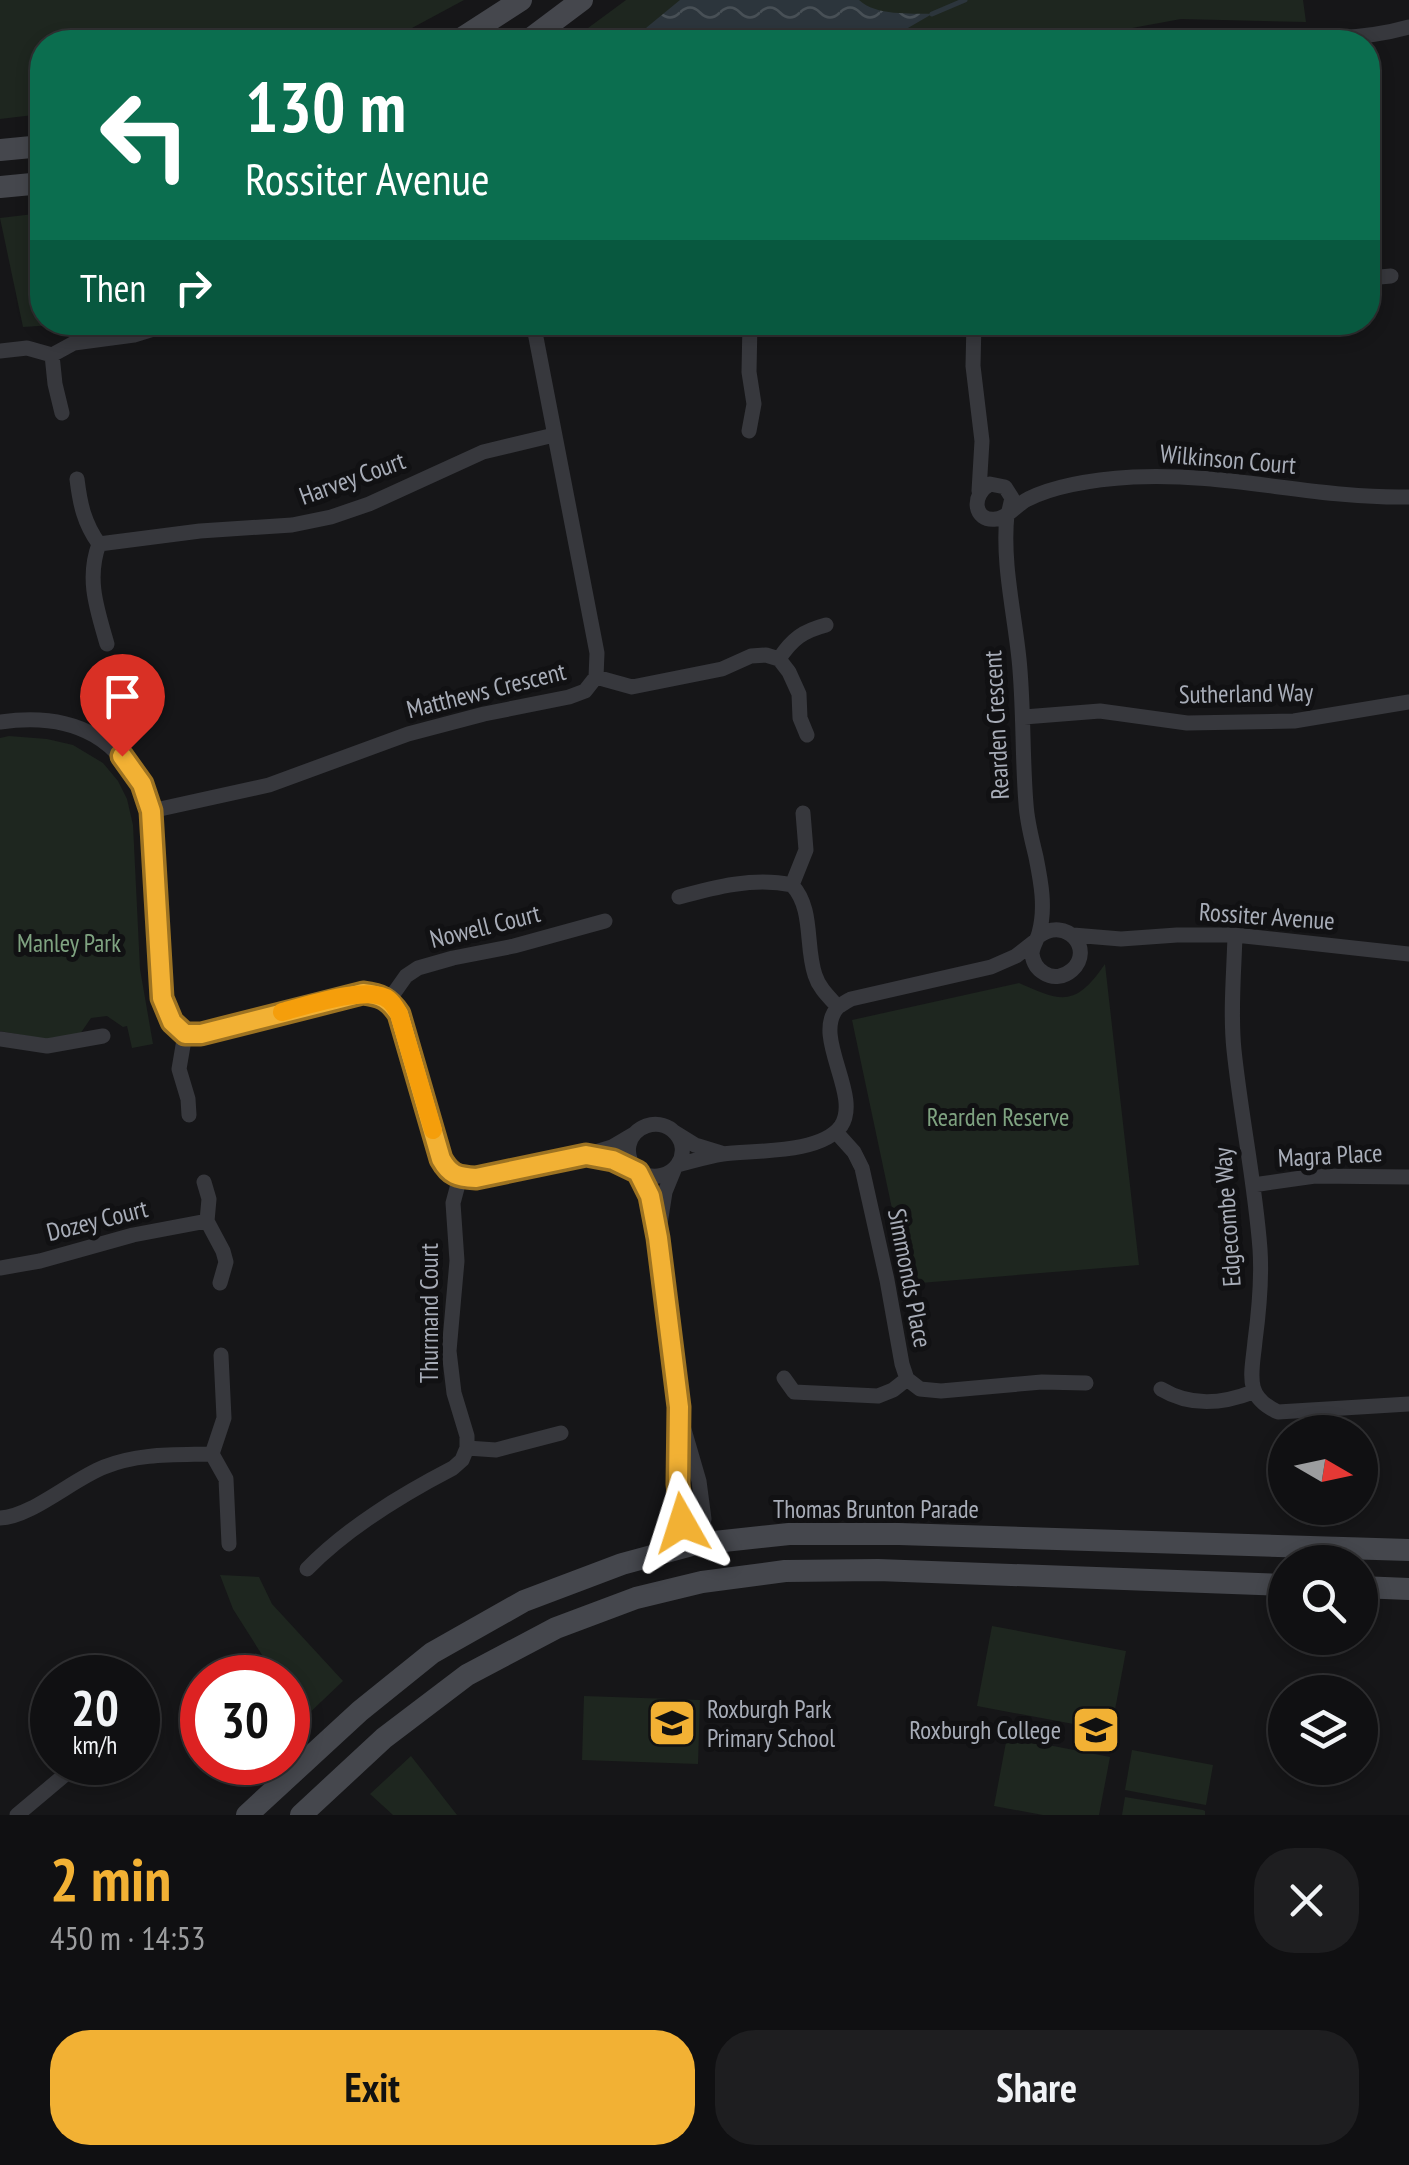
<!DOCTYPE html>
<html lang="en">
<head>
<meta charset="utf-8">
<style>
  :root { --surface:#101012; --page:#1e1e20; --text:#f1f3f6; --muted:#9c9d9f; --line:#303032; --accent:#f2b134 }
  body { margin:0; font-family:"PT Sans Narrow",sans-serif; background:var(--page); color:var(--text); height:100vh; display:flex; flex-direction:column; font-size:38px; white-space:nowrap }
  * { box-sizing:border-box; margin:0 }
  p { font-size:32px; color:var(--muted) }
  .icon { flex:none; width:55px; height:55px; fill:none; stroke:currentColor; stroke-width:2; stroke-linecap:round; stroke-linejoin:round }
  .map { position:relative; height:1815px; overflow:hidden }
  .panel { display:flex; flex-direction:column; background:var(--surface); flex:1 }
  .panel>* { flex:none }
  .hud { position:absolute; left:30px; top:30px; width:1350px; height:305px; border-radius:40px; box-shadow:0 5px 15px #0003,0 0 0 2px var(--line); background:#0b6e4f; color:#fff; overflow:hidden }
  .needle { width:65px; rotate:99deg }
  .tools { position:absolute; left:1268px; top:1415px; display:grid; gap:20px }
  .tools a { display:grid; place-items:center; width:110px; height:110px; border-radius:50%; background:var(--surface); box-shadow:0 5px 15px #0003,0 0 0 2px var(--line); font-size:50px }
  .speed { position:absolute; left:30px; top:1655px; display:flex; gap:20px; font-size:50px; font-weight:700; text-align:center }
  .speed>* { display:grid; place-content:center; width:130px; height:130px; border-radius:50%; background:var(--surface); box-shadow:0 5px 15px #0003,0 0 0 2px var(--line); line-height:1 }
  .speed small { font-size:25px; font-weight:400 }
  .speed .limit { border:15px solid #d22; background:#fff; color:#111 }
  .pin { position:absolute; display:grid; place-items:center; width:85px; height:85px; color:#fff; margin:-102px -42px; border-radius:50% 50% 50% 0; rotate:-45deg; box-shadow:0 0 10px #0007 }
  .pin .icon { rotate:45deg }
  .me { position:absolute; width:110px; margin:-55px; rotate:354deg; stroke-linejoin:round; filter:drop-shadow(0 0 8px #0008) }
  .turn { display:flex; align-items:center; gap:35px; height:210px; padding:0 50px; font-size:45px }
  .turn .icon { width:130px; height:130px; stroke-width:2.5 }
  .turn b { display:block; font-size:70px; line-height:85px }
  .then { display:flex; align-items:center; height:95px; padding:0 50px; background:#0003; gap:20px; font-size:38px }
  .round { display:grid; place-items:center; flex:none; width:105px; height:105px; border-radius:40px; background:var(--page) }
  .head { display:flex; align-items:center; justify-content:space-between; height:170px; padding:0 50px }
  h1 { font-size:60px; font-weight:700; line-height:75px; color:var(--accent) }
  .button { display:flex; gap:20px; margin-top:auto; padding:20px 50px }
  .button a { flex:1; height:115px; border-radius:40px; background:var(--accent); color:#111; font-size:40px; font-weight:700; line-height:115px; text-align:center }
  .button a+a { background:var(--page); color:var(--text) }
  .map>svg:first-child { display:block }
  .green { fill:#1e261f }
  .water { fill:url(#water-waves) }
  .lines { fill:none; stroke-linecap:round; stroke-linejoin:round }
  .stream { stroke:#2c353c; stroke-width:5 }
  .street { stroke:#37383d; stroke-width:15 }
  .secondary { stroke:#45474d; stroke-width:22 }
  .route-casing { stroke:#9d7322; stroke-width:25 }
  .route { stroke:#f2b134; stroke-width:18 }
  .slow { stroke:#f59e0b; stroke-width:18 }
  .labels { text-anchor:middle; stroke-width:10; stroke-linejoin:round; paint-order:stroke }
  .street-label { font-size:25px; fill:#a8adb8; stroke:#111113 }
  .park-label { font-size:25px; fill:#7fa381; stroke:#111113 }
  .poi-label { font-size:25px; fill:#a8adb8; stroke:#111113; text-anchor:start }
</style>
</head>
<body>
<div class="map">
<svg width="1409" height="1815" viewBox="0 0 1409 1815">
  <defs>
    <pattern id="water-waves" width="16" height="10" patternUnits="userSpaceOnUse" patternTransform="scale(2.5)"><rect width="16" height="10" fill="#2c353c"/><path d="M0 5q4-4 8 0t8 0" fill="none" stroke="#485056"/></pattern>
  </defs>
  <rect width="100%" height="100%" fill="#161618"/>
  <!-- green -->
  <path class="green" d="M 0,0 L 464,0 L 412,28 L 378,42 L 42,42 L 42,114 L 0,119 Z
    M 626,0 L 1303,0 L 1306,22 L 1181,19 L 1132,28 L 1077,42 L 569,42 Z
    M 42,213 L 42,322 L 54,323 L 54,325 L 23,327 L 0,218 Z
    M 122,677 L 130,734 L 108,717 L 90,709 L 86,682 Z
    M 9,736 L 47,739 L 73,745 L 103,763 L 118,781 L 127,799 L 133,825 L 140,969 L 153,1044 L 132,1048 L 127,1026 L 123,1027 L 107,1016 L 91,1018 L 80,1034 L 44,1039 L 0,1031 L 0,738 Z
    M 1105,964 L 1139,1265 L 908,1284 L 852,1020 L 1019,983 C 1063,1003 1076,1006 1105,964 Z
    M 220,1575 L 259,1577 L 272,1604 L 343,1681 L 302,1720 L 288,1696 L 288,1678 L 276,1677 L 233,1609 Z
    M 992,1626 L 1126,1651 L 1111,1731 L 977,1706 Z
    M 584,1696 L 700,1700 L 698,1764 L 582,1760 Z
    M 1007,1737 L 1110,1757 L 1099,1815 L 1043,1815 L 994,1806 Z
    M 1132,1750 L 1213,1765 L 1206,1805 L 1125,1790 Z
    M 411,1756 L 457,1815 L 393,1815 L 370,1794 Z
    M 1125,1797 L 1203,1810 L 1205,1811 L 1205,1815 L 1122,1815 Z"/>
  <!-- water -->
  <path class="water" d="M 680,0 L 859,0 C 876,16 910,13 932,14 L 901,32 L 889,42 L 629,42 Z"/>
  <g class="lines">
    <!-- stream -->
    <path class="stream" d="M 932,14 L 965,0"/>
    <!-- street -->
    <path class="street" d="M 1133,42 C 1224,24 1318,53 1409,27
      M 1368,278 L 1391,276
      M 974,322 L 973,366 L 982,441 L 979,491
      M 0,351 L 27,348 L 52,355 L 74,343 L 134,335 L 176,322
      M 52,355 L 55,384 L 62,413
      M 749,431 L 754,404 L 749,372 L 750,322
      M 77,479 C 80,504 84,523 99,544
      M 1009,511 L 1012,498 L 1005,487 L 990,484 C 971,494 973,522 996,519 C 1008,518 1017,504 1028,499 C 1058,484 1100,479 1133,477 C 1225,472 1316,499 1409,497
      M 1007,514 C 1002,563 1014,610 1019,659 C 1024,707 1022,756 1026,804 C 1027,822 1032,840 1036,857 C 1041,882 1046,908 1039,933 C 1037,941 1032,946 1032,954 C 1033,962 1037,969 1044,973 C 1053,979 1064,977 1072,970 C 1095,949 1066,916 1039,936
      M 99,544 L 200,531 L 292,525 L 331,517 L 369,504 L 483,452 L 554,435
      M 99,544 C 86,579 97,609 107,644
      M 779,659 C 792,639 803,631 826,625
      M 596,677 L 632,687 L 722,669 L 751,656 L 766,655 L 779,659 L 789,672 L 799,694 L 800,718 L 807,735
      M 1024,717 L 1100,711 L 1187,723 L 1294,721 L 1409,702
      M 0,722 C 76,711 125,739 151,811 L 163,997 L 172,1022 L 185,1034 L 201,1034 L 363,993 C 381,995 389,999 399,1014 L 441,1159 C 450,1175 457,1177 476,1178 L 586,1155 L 612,1147 L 634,1134
      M 151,811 L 269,785 L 408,734 L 484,714 L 569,697 L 585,691 L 596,677 L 597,653 L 533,322
      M 792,885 L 806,850 L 803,813
      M 679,897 C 715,887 754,877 792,885 C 814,909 805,945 815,975 C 819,988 829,997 838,1007
      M 1073,935 L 1121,939 L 1177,935 L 1235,935 L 1409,954
      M 1235,935 C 1234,973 1230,1012 1234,1050 C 1241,1117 1255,1182 1260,1249 C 1262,1279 1259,1311 1255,1341 C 1252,1374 1243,1396 1278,1412 L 1409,1404
      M 389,1000 L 406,976 L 418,968 L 453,958 L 514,946 L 605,921
      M 185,1034 L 179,1069 L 188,1099 L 189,1115
      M 0,1039 L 47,1046 L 103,1036
      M 674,1132 L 695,1145 L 721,1153
      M 836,1132 L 854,1152 L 862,1168 L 887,1280 L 902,1364 L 907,1379 L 920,1389 L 941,1391 L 1042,1382 L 1086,1383
      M 678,1165 C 693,1161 708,1156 723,1154 C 754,1150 821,1154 841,1126 C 862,1095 811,1036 838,1007 C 839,1006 849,1000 851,999 L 991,967 L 1016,956 L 1034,942
      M 638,1172 C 673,1189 697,1150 672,1130 C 657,1118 633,1126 629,1145 C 625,1163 642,1177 648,1193 C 659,1220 659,1254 663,1283 C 668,1325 677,1369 679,1412 C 681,1442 676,1472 680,1503 C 681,1510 681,1519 684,1525 C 687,1532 692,1538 696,1544
      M 204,1182 L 209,1199 L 207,1221 L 223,1251 L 226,1262 L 220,1283
      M 1253,1185 L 1315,1176 L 1409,1177
      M 660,1224 L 665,1192 L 674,1170
      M 0,1268 L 40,1261 L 133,1235 L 207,1221
      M 784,1378 L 794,1392 L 878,1396 L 893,1390 L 907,1379
      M 1161,1389 C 1191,1407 1222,1404 1253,1392
      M 683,1426 L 699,1481 L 704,1519 L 696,1544
      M 467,1448 L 496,1450 L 561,1433
      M 212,1454 L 224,1418 L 221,1355
      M 212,1454 L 226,1479 L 229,1544
      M 0,1518 C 31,1517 73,1479 104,1467 C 139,1453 175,1455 212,1454
      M 307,1569 C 348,1527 401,1495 453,1468 L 462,1460 L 467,1448 L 467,1436 L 454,1393 L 449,1351 L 457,1261 L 453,1203 L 460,1177
      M 138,1715 L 151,1703
      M 17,1815 L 80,1762"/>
    <!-- secondary -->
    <path class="secondary" d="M 456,42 L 521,0
      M 526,42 L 582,0
      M 0,150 L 42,146
      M 0,187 L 42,183
      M 1360,1587 L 1409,1589
      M 247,1815 L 360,1711 L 432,1653 L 524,1601 L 622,1564 L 696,1544 L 789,1534 L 899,1534 L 1409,1550
      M 301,1815 L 384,1738 L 467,1675 L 556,1628 L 636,1598 L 702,1582 L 785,1571 L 878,1570 L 1285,1585"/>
  </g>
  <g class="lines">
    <!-- route casing -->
    <g class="route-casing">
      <path id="route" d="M 122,756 L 142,784 L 151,811 L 162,998 L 172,1022 L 185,1034 L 201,1034 L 363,993 C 381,995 389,999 399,1014 L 441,1159 C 450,1175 457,1177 476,1178 L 586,1155 L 613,1160 L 638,1172 L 650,1196 L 658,1238 L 679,1407 L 678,1484 L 682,1523"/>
    </g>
    <!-- route -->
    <use href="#route" class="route"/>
    <!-- slow -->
    <path class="slow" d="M 282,1012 C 306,1006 370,984 389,1000 C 394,1004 396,1009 399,1014 L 433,1130"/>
  </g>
  <!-- icons -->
  <defs>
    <g id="school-square" transform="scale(2.5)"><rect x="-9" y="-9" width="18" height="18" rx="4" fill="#f2b134" stroke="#111113"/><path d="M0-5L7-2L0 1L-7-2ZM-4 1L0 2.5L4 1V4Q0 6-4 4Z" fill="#111"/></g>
  </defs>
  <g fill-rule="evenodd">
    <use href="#school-square" x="672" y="1723"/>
    <use href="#school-square" x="1096" y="1730"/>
  </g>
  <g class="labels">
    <!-- street labels -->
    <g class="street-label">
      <text transform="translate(1228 459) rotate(5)" y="9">Wilkinson Court</text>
      <text transform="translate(352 478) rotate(-20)" y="9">Harvey Court</text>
      <text transform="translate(486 690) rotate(-14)" y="9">Matthews Crescent</text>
      <text transform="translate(1246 693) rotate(-1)" y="9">Sutherland Way</text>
      <text transform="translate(996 725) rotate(-93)" y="9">Rearden Crescent</text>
      <text transform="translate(1267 916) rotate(4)" y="9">Rossiter Avenue</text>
      <text transform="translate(485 926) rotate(-14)" y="9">Nowell Court</text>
      <text transform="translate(1330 1155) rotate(-3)" y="9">Magra Place</text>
      <text transform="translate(1227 1217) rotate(-94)" y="9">Edgecombe Way</text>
      <text transform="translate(97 1220) rotate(-14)" y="9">Dozey Court</text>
      <text transform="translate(910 1278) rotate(79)" y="9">Simmonds Place</text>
      <text transform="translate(429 1313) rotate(-90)" y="9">Thurmand Court</text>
      <text x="876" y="1518">Thomas Brunton Parade</text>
    </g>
    <!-- park labels -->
    <g class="park-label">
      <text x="69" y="952">Manley Park</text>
      <text x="998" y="1126">Rearden Reserve</text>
    </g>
    <!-- poi labels -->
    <g class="poi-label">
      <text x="707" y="1718">Roxburgh Park<tspan x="707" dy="29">Primary School</tspan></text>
      <text x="1061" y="1739" text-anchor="end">Roxburgh College</text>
    </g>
  </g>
</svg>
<div class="tools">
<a><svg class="needle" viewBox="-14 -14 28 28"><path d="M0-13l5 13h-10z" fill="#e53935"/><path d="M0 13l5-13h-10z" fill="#9c9d9f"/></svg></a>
<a><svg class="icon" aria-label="search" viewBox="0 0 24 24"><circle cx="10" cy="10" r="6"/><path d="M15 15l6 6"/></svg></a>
<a><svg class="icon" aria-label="layers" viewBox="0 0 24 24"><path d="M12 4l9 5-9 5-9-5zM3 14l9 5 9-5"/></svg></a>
</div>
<div class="speed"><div>20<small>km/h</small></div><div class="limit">30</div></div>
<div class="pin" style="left:122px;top:756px;background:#d93025"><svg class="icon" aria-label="arrive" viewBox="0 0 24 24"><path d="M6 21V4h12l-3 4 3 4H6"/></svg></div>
<svg class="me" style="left:682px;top:1523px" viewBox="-20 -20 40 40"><path d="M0-17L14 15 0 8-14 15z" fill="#f2b134" stroke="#fff" stroke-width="4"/></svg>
<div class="hud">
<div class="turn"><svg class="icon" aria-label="left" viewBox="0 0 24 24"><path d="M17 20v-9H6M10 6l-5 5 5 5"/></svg><div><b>130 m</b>Rossiter Avenue</div></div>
<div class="then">Then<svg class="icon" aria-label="right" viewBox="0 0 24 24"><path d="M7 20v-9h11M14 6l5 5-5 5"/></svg></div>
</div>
</div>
<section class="panel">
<div class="head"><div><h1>2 min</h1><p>450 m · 14:53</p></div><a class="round"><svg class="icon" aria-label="close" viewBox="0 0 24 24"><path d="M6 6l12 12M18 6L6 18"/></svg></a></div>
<div class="button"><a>Exit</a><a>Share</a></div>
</section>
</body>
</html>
